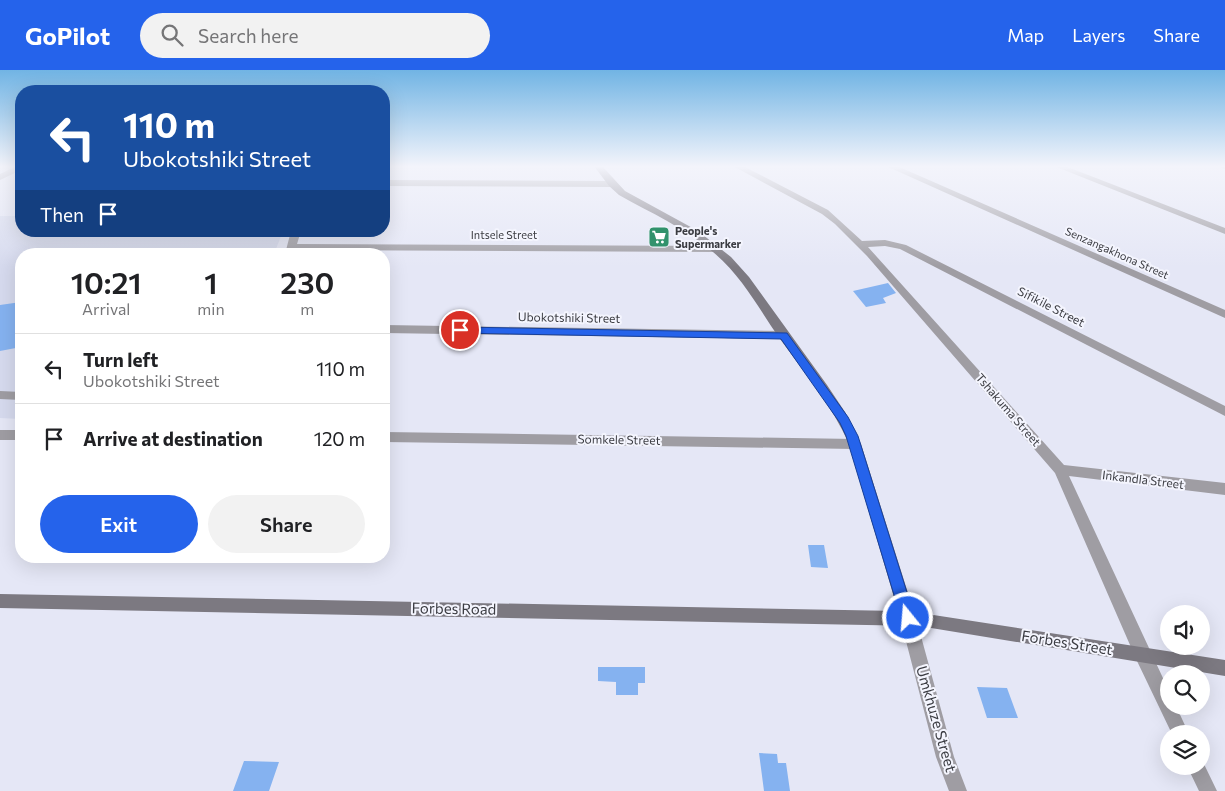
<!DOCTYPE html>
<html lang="en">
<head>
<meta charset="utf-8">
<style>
  :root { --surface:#fff; --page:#f2f2f2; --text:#202124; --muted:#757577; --line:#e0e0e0; --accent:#2563eb }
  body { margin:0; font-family:Commissioner,sans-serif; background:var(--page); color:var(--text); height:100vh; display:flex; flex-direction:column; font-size:19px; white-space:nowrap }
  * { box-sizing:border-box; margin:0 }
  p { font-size:16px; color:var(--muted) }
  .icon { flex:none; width:28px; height:28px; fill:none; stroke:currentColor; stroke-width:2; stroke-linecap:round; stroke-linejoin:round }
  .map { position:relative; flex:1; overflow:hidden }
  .sheet { position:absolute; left:15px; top:178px; width:375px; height:315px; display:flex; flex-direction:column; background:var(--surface); border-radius:20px; box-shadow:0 5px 20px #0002 }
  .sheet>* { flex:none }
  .hud { position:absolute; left:15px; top:15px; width:375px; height:152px; border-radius:20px; box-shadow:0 5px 20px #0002; background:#1a4fa0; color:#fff; overflow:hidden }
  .fabs { position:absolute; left:1160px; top:535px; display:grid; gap:10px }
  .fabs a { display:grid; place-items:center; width:50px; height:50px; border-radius:50%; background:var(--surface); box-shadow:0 5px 20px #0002; font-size:25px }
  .pin { position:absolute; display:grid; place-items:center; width:42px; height:42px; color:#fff; margin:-21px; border:2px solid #fff; border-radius:50%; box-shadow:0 1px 5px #0007 }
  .me { position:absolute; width:55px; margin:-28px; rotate:343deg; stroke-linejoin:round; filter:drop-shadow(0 0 4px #0008) }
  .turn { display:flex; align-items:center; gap:18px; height:105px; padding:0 25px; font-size:22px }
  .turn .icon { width:65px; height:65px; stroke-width:2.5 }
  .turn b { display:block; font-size:35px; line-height:42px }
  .then { display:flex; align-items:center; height:48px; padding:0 25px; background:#0003; gap:10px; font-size:19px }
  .eta { display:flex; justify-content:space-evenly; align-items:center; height:85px; text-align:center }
  .eta b { font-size:30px; font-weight:600; line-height:35px }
  .action { display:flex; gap:10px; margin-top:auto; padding:10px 25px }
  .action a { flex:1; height:58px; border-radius:30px; background:var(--accent); color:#fff; font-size:20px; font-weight:600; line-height:58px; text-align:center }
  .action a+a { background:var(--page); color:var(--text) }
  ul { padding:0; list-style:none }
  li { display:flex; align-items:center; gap:15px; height:70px; padding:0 25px; border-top:1px solid var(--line) }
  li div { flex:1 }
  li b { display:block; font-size:19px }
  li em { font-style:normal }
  header { display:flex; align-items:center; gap:30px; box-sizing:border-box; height:70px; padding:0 25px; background:var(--accent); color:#fff }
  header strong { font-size:24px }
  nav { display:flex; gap:28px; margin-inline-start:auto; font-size:18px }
  .search { width:350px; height:45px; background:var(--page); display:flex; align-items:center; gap:12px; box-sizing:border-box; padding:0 18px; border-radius:28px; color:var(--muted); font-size:19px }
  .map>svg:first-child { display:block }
  .built { fill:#d6daee }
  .building { fill:#85b2f0 }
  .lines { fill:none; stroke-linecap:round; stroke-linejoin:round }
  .lane { fill:#9f9da3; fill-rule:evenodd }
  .street { fill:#9f9da3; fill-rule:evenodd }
  .secondary { fill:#7c7981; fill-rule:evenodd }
  .route { fill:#2563eb; stroke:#184099 }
  .labels { text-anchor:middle; stroke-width:4; stroke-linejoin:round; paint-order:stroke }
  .far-poi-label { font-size:11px; font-weight:bold; fill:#3b3c42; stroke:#f4f5fe; text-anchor:start }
  .far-street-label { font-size:11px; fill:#3b3c42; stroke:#f4f5fe }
  .street-label { font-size:12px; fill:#3b3c42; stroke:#f4f5fe }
  .near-street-label { font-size:15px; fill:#3b3c42; stroke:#f4f5fe }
</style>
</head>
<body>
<header>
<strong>GoPilot</strong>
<div class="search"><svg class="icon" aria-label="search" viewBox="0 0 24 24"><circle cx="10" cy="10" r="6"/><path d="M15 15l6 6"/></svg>Search here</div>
<nav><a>Map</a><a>Layers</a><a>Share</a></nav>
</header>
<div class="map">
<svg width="1225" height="721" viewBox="0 0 1225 721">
  <rect width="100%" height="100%" fill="#e5e7f6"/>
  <!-- built -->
  <path class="built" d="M 0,146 L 21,146 L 21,161 L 283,161 L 274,184 L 21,184 L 21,349 L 0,348 Z"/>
  <!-- building -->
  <path class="building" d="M 888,213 L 896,223 L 883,228 L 886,233 L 866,237 L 853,221 Z
    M 21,232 L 21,277 L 0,281 L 0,235 Z
    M 808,475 L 824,475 L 828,498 L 811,497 Z
    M 598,597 L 645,597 L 645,613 L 638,613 L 638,625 L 616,625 L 616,612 L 598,611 Z
    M 977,617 L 1007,618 L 1018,648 L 987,648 Z
    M 759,683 L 777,684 L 778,693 L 786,693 L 790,721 L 764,721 Z
    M 244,691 L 279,692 L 269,721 L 233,721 Z"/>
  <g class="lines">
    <!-- lane -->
    <path class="lane" d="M 0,321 L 21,322 L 21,330 L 0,329 Z"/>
    <!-- street -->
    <path class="street" d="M 17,96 L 21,96 L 21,100 L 0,110 L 0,104 Z
      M 733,96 L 743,96 L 828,140 L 862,171 L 885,170 L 906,175 L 1225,336 L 1225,346 L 900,179 L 885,176 L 868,177 L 1064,395 L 1225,413 L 1225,425 L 1069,406 L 1169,621 L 1169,636 L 1176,636 L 1189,664 L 1172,664 L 1137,591 L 1055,403 L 867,186 L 835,154 L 822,144 Z
      M 886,96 L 897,96 L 1225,240 L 1225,248 Z
      M 1054,96 L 1065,96 L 1225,158 L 1225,164 Z
      M 1220,96 L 1225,96 L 1225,99 L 1221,98 Z
      M 384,110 L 612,111 L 616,114 L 612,117 L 384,116 Z
      M 291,161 L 301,161 L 297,174 L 717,176 L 722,179 L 717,182 L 295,180 L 293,184 L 285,184 Z
      M 384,255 L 784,261 L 790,265 L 784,269 L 384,263 Z
      M 0,360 L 21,360 L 21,370 L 0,370 Z
      M 384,362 L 855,369 L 859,371 L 861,374 L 859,377 L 855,379 L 384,372 Z
      M 908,541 L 913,543 L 916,548 L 954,687 L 967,721 L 949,721 L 936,687 L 900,548 L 903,543 Z
      M 1201,689 L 1202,690 L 1217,721 L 1199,721 L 1187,696 L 1201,696 Z"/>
    <!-- secondary -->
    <path class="secondary" d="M 594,96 L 602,96 L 625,121 L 698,161 L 731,187 L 749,207 L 827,315 L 845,342 L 861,374 L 914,542 L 1225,590 L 1225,606 L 919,556 L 0,538 L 0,524 L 898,541 L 849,374 C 832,335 805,303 780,269 C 759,239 742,206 713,182 C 685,158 651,143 619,125 L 609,116 Z"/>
  </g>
  <!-- sky -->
  <linearGradient id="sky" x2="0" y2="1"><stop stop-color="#71b4e4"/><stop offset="0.49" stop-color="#f3f4fb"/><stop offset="1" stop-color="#f3f4fb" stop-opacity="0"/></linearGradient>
  <rect width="1225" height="197" fill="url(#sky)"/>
  <!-- route -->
  <path class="route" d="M 460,257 L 787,263 L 848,347 L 858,366 L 915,548 L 913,553 L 908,555 L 903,553 L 901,548 L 846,366 L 840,353 L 781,269 L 456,263 L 455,260 Z"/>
  <!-- icons -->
  <defs>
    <g id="supermarket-square" transform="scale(1.125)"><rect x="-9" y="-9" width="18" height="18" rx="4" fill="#31926c" stroke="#f4f5fe"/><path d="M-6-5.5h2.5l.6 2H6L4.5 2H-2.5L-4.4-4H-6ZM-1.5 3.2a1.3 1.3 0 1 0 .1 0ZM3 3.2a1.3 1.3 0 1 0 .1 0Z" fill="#fff"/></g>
  </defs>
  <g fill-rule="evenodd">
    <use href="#supermarket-square" x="659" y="167"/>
  </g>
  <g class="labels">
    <!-- far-poi labels -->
    <g class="far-poi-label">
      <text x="675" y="165">People's<tspan x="675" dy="13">Supermarker</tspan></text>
    </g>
    <!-- far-street labels -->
    <g class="far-street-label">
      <text x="504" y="169">Intsele Street</text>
      <text transform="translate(1117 183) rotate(24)" y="4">Senzangakhona Street</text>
    </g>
    <!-- street labels -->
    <g class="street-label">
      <text transform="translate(1051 237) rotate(27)" y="4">Sifikile Street</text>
      <text transform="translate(569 248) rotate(1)" y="4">Ubokotshiki Street</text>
      <text transform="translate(1008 340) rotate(49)" y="4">Tshakuma Street</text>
      <text transform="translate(619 370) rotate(1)" y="4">Somkele Street</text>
      <text transform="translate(1143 410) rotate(7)" y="4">Inkandla Street</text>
    </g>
    <!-- near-street labels -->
    <g class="near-street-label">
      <text transform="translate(454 539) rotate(1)" y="5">Forbes Road</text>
      <text transform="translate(1067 573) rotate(9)" y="5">Forbes Street</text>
      <text transform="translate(936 649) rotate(74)" y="5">Umkhuze Street</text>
    </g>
  </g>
</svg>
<div class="fabs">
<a><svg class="icon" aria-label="sound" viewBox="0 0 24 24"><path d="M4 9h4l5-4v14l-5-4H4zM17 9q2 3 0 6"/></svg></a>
<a><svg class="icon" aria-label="search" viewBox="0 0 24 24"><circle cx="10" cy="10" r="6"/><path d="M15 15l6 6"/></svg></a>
<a><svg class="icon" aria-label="layers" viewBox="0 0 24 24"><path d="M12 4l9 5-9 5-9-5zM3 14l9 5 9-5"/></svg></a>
</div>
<div class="pin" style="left:460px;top:260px;background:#d93025"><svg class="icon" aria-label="arrive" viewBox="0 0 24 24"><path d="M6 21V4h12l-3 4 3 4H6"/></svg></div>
<svg class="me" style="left:908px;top:548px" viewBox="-20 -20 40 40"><circle r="17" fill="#2563eb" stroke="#fff" stroke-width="3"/><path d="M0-11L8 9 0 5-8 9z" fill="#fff"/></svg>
<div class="hud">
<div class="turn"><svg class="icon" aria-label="left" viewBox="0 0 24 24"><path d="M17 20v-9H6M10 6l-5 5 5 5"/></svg><div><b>110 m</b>Ubokotshiki Street</div></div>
<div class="then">Then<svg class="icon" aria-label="arrive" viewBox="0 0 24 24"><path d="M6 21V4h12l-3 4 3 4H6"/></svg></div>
</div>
<section class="sheet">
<div class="eta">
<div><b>10:21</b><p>Arrival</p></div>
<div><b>1</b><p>min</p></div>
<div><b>230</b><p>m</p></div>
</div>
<ul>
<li><svg class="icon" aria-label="left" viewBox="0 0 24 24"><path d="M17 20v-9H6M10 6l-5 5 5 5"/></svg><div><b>Turn left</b><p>Ubokotshiki Street</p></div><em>110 m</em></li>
<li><svg class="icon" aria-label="arrive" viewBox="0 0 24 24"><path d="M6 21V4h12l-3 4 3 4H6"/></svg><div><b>Arrive at destination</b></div><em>120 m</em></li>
</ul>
<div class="action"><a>Exit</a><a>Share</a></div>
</section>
</div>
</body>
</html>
